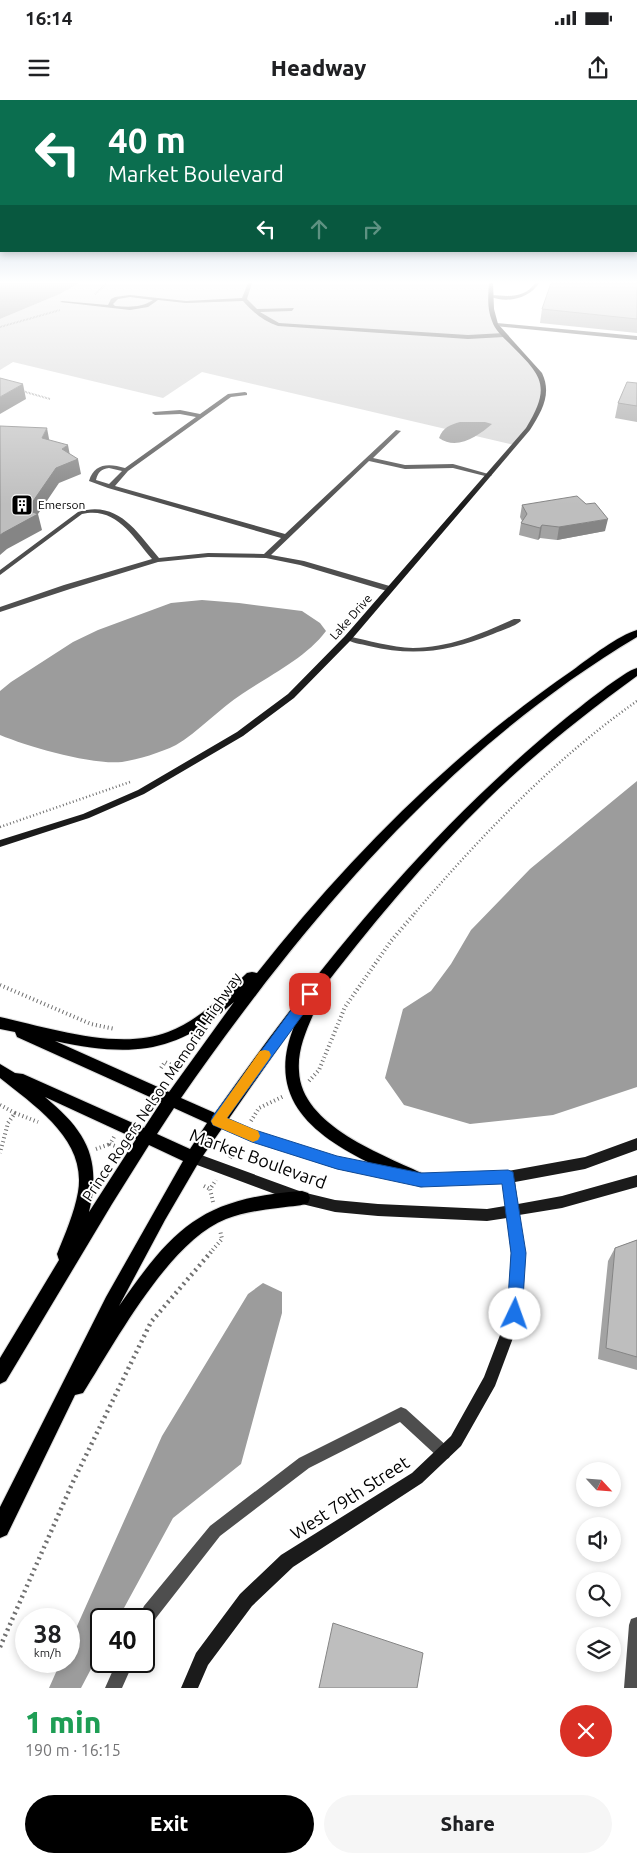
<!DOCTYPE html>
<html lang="en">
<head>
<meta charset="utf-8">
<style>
  :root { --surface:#fff; --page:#f6f6f6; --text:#202124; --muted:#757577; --accent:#000 }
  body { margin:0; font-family:Ubuntu,sans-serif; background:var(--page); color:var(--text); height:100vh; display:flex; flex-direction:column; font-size:19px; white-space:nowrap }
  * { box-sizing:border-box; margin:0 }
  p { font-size:16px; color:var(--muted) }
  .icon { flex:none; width:28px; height:28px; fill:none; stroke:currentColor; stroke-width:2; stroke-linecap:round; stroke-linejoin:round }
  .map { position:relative; height:1588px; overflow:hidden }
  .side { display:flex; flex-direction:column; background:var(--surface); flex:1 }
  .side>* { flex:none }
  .banner { position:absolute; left:0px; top:0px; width:638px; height:152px; box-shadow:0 2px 8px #0003; background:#0b6e4f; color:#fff; overflow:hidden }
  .needle { width:32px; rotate:116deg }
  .tools { position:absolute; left:576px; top:1362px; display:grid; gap:10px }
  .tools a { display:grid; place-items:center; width:45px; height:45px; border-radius:50%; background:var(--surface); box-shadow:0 2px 8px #0003; font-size:25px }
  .speed { position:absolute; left:15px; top:1508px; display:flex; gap:10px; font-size:25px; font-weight:700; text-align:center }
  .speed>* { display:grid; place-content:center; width:65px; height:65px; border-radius:50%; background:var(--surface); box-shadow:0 2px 8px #0003; line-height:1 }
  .speed small { font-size:12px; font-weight:400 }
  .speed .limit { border:2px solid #111; border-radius:8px; background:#fff; color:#111 }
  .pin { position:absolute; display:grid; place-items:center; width:42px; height:42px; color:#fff; margin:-21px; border-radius:10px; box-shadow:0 2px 8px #0006 }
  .me { position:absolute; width:55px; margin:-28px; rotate:3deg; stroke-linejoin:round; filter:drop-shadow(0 0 4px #0008) }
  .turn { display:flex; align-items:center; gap:18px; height:105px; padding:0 25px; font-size:22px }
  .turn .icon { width:65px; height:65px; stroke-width:2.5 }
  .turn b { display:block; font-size:35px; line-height:42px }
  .lanes { display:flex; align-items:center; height:48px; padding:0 25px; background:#0003; justify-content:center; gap:25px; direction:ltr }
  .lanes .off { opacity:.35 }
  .round { display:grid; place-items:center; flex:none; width:52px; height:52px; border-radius:26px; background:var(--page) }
  .head { display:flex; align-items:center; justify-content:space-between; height:85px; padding:0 25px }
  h1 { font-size:30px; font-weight:800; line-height:38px; color:#1e9e55 }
  .cta { display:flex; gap:10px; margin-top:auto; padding:10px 25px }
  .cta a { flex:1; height:58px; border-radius:30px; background:var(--accent); color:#fff; font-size:20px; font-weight:800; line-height:58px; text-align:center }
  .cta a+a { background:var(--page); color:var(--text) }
  .status { display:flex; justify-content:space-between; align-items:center; height:35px; padding:0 25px; background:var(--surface); direction:ltr }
  .status svg { height:14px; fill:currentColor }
  header { display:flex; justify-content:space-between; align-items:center; height:65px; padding:0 25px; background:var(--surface); font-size:22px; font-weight:800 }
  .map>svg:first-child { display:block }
  .green { fill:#d5d5d5 }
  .water { fill:#9c9c9c }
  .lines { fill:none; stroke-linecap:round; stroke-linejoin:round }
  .primary-casing { stroke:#dbdbdb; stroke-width:2 }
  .path-far3 { stroke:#707070; stroke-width:2; stroke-dasharray:0.5 1; stroke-linecap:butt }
  .path-far2 { stroke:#707070; stroke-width:2.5; stroke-dasharray:1 2.5; stroke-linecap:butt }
  .path-far1 { stroke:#707070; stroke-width:4; stroke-dasharray:1 3; stroke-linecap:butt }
  .path { stroke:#707070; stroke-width:4.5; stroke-dasharray:2 4; stroke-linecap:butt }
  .lane { fill:#4e4e4e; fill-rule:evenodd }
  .secondary { fill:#1b1b1b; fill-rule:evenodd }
  .primary { fill:#000; fill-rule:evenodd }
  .wall { fill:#a3a3a3 }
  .shaded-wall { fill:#858585 }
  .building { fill:#bebebe; stroke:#858585 }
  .route { fill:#1a73e8; stroke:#114b97 }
  .slow { fill:#f59e0b }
  .labels { text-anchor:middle; stroke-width:4; stroke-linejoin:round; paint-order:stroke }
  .far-poi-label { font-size:12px; fill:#000; stroke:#fff; text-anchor:start }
  .far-street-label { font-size:12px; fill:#000; stroke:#fff }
  .street-label { font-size:15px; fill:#000; stroke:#fff }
  .near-street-label { font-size:18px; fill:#000; stroke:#fff }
</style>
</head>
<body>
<div class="status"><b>16:14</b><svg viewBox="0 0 49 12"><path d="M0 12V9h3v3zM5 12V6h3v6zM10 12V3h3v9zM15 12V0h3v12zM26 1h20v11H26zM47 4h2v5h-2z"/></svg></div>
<header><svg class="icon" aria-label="menu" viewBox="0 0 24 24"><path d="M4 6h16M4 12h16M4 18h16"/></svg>Headway<svg class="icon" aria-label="share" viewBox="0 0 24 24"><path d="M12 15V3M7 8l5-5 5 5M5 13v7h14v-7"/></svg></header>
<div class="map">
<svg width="637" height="1588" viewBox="0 0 637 1588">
  <rect width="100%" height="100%" fill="#fff"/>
  <!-- green -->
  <path class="green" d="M 78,183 L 491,183 L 491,196 L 497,225 L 541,273 L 545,285 L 540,311 L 514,345 L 202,272 L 163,298 L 13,262 L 0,270 L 0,219 L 60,194 Z"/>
  <!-- water -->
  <path class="water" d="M 0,183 L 79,183 L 60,194 L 0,219 Z
    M 460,322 L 485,322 L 492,324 C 478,336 457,351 439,338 C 443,327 450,325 460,322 Z
    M 202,500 L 239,503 L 302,511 L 320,523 L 326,531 C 306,558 270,575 242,594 C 220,608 197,633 176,645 C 160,653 139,659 122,662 C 91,665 29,647 0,635 L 0,591 L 11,582 L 73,542 L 98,530 L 171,503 Z
    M 637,681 L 637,987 L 553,1015 L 470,1024 L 404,1005 L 385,978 L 403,909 L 431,891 L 451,864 L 471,830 L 530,769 Z
    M 263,1183 L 282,1192 L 282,1213 L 241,1364 L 173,1418 L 118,1519 L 101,1519 L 101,1550 L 81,1588 L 49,1588 L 61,1561 L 69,1561 L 69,1544 L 162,1336 L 248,1194 Z"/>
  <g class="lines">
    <!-- primary casing -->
    <g class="primary-casing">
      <path id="primary" d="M 637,530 L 637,537 C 449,649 305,820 181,998 L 215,1013 C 317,868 428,731 566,618 C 579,608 624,571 637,568 L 637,576 C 585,614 534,654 488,699 C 425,760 369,828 316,897 L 319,901 C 310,923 297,946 299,971 C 301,1026 384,1055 426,1075 L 429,1080 L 426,1085 L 421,1087 L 416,1085 C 347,1052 255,1019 295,924 L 200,1060 L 165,1120 L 119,1206 C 174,1127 202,1098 302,1091 L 308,1093 L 310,1098 L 308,1103 C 298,1107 288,1106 278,1108 C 260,1110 242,1113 226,1119 C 169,1141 115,1243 83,1293 L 75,1295 L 7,1435 L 0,1438 L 0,1407 L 106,1197 L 183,1061 L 149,1045 L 112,1104 L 6,1281 L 0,1284 L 0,1258 L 59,1160 L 57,1154 C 65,1134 74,1114 78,1092 C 87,1040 36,1007 0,978 L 0,964 L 15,973 L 23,974 L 144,1028 L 161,1002 L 17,937 L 15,932 L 0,929 L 0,917 C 49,928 120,951 168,932 C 199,920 224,895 247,873 L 252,872 L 257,873 C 347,759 452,653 573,570 C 589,558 619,535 637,530 ZM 234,902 L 169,992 L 55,941 C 130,957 175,955 234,902 ZM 45,997 L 136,1039 L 89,1112 C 102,1058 86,1031 45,997 ZM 174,1008 L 207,1023 L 190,1049 L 157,1034 Z"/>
    </g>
    <!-- path-far3 -->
    <path class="path-far3" d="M 95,194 L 107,183
      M 0,227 L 60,210
      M 22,291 L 50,299"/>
    <!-- path-far2 -->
    <path class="path-far2" d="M 0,727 L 130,682
      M 414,814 C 481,736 553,660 637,601"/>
    <!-- path-far1 -->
    <path class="path-far1" d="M 0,885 L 91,924 L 115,929
      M 161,968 L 165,962 L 171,965
      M 309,981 L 319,970 L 345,907 L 391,841 L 415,813
      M 0,1005 L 15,1013 L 8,1023 L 0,1053
      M 15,1013 L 38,1022
      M 251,1021 L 259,1008 L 284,996
      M 114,1037 L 110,1044 L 115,1046
      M 96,1049 L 110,1044
      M 230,1058 L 238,1044
      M 204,1086 L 210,1089
      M 213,1102 L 210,1089 L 216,1080
      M 210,1153 L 222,1139 L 220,1130"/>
    <!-- path -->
    <path class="path" d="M 0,1547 L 72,1384 L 151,1222 L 211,1152"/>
    <!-- lane -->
    <path class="lane" d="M 248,183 L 252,183 L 247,199 L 257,209 L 294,208 L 292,211 L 260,212 L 279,223 L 468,235 L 504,233 L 507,235 L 504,237 L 468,239 L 278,226 C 263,221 253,212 243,201 L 186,203 L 158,200 L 148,207 L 130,210 L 60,202 L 62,201 L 108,205 L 111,199 L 115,197 L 130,195 L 186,201 L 242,198 ZM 130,197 L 153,200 C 141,208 129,207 115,206 L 113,204 L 118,199 Z
      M 535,183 L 539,183 C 529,199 506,204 489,196 L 491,195 C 508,196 524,199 535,183 Z
      M 497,223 L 637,236 L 637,240 L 495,226 Z
      M 245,292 L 247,293 L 247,295 L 231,297 L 128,371 L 115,386 L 285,434 L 396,330 L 401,331 L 373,358 L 405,365 L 453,364 L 492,375 L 489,377 L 453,368 L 405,369 L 369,361 L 271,455 L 304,461 L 393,487 L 393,491 L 387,491 L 300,465 L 266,458 L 208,457 L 158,462 L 70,489 L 0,512 L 0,507 L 64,485 L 152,459 C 133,437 116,406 82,414 L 0,475 L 0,470 L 78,412 C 118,400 136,431 159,458 L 208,453 L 264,454 L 281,438 L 108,388 L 89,381 C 94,363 109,363 125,368 L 196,317 L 180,314 L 155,315 L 152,313 L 153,312 L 180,310 L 200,314 L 228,294 ZM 109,368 L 122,371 L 109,384 L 96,380 C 98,372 101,369 109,368 Z
      M 514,519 L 520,519 L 521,521 C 514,527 502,530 493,534 C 450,551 415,557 369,546 C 361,544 351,543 344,538 L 348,536 C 369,541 391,547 413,548 C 449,548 483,533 514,519 Z
      M 401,1307 L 406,1309 L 449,1348 L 451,1353 L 449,1358 L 444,1360 L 439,1358 L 400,1322 L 309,1368 L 220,1436 L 156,1518 L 150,1530 L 144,1532 L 144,1519 L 138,1519 L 144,1506 L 210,1426 L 299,1358 Z
      M 637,1517 L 637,1588 L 624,1588 L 629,1525 L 631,1519 Z
      M 117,1561 L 134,1561 L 122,1588 L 105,1588 Z"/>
    <!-- secondary -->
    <path class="secondary" d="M 489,183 L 493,183 L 494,209 L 498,224 L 542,273 C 552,294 542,311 530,330 L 351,540 L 294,598 L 243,636 L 144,694 L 89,718 L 0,747 L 0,740 L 83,714 L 138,690 L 237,632 L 288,594 L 345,536 L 526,328 C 552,285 542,276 509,243 C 502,236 495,230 492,221 C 487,209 488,196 489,183 Z
      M 218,1016 L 254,1031 L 337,1057 L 421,1074 L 508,1071 L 585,1057 L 637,1038 L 637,1050 L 585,1069 L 515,1082 L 518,1104 L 562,1096 L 637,1075 L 637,1087 L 562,1108 L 519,1115 L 525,1153 L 522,1214 L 495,1286 L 461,1346 L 422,1383 L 293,1467 L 252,1506 L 208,1565 L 198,1588 L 181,1588 L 196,1553 L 240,1494 L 281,1455 L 412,1373 L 451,1336 L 484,1277 L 508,1214 L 511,1153 L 507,1118 L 487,1121 L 378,1116 L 335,1112 L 302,1104 L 189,1062 L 187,1058 L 189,1054 L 193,1052 L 302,1092 L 335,1100 L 378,1104 L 487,1109 L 505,1106 L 503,1083 L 421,1086 L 337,1069 L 252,1041 L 214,1025 L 212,1021 L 214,1017 Z"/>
    <!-- primary -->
    <use href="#primary" class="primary"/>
  </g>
  <!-- wall -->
  <path class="wall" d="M 637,183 L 637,233 L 540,223 L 542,209 Z
    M 637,283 L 637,322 L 615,318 L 618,303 Z
    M 522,405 L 605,431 L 557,440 L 540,438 L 538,440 L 519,435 L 521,423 L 522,421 L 520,417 Z
    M 637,1140 L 637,1270 L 598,1259 L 608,1161 L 615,1148 Z"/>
  <!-- shaded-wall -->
  <path class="shaded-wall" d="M 23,284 L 26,299 L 0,314 L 0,297 Z
    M 47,328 L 50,344 L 42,338 Z
    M 68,345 L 71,361 L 78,359 L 81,374 L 59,383 L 38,414 L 42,430 L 7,449 L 0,455 L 0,435 L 27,410 L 62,349 Z
    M 608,419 L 605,431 L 557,440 L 559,427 Z
    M 542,425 L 540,438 L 538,440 L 540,428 Z"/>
  <!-- building -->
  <path class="building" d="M 551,183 L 637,183 L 637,219 L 542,209 Z
    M 0,278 L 23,284 L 0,297 Z
    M 627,282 L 637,283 L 637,306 L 618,303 Z
    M 0,326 L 47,328 L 42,338 L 68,345 L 62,349 L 78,359 L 56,368 L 27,410 L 38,414 L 3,433 L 0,435 Z
    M 577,396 L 586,404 L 595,403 L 608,419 L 559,427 L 542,425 L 540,428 L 521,423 L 527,414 L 522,405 Z
    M 637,1140 L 637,1257 L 606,1248 L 615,1148 Z
    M 333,1523 L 423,1553 L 417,1588 L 319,1588 Z"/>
  <!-- sky -->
  <linearGradient id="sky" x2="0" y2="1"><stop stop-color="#89aaca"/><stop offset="0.45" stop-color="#fff"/><stop offset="1" stop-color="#fff" stop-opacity="0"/></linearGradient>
  <rect width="637" height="405" fill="url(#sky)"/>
  <!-- route -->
  <path class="route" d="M 310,889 L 315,890 L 316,894 L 315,898 L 227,1018 L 255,1030 L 337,1056 L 421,1073 L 508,1070 L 513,1072 L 526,1153 L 522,1214 L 520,1219 L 515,1221 L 509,1219 L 507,1214 L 511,1153 L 502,1084 L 421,1087 L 337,1069 L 252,1042 L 213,1025 L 211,1021 L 213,1016 L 306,890 Z"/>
  <!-- slow -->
  <path class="slow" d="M 265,950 L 269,951 L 271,955 L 269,959 L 227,1018 L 258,1031 L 260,1036 L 258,1040 L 253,1042 L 213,1025 L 211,1021 L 260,951 Z"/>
  <!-- icons -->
  <defs>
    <g id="building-square" transform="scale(1.125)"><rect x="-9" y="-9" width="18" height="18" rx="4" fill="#000" stroke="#fff"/><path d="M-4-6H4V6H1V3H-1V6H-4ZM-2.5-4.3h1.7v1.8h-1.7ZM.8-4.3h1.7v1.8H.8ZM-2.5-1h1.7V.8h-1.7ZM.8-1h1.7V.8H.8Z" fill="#fff"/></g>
  </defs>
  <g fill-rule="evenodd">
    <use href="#building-square" x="22" y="405"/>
  </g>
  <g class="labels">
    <!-- far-poi labels -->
    <g class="far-poi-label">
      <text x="38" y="409">Emerson</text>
    </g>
    <!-- far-street labels -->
    <g class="far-street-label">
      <text transform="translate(351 517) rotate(-48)" y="4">Lake Drive</text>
    </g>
    <!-- street labels -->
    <g class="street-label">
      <text transform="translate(162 987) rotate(-56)" y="5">Prince Rogers Nelson Memorial Highway</text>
    </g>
    <!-- near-street labels -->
    <g class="near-street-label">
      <text transform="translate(258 1059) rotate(20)" y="6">Market Boulevard</text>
      <text transform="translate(350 1398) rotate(-33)" y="6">West 79th Street</text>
    </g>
  </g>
</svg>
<div class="tools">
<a><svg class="needle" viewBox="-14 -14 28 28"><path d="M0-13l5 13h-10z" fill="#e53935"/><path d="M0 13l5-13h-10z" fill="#757577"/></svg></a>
<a><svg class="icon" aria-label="sound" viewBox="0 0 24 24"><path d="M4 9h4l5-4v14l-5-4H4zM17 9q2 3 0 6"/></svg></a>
<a><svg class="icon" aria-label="search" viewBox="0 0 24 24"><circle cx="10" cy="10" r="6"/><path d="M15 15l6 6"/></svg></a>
<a><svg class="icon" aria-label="layers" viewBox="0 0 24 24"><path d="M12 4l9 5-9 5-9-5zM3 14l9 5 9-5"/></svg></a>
</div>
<div class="speed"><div>38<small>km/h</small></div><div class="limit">40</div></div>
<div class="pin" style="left:310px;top:894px;background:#d93025"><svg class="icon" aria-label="arrive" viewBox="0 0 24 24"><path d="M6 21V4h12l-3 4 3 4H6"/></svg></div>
<svg class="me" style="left:515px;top:1214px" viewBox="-20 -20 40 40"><circle r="19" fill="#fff"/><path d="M0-13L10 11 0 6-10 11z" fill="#1a73e8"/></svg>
<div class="banner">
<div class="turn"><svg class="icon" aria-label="left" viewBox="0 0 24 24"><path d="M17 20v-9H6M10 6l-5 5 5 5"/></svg><div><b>40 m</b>Market Boulevard</div></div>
<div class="lanes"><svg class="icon" aria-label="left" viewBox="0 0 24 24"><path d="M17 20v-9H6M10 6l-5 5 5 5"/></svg><svg class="icon off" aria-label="ahead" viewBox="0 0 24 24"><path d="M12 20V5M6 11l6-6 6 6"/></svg><svg class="icon off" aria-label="right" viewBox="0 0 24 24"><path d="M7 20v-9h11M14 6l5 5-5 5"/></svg></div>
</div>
</div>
<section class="side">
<div class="head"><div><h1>1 min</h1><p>190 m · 16:15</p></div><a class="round" style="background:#d93025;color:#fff"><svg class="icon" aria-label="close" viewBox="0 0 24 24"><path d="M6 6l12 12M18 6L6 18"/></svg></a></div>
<div class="cta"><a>Exit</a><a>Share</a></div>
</section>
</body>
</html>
